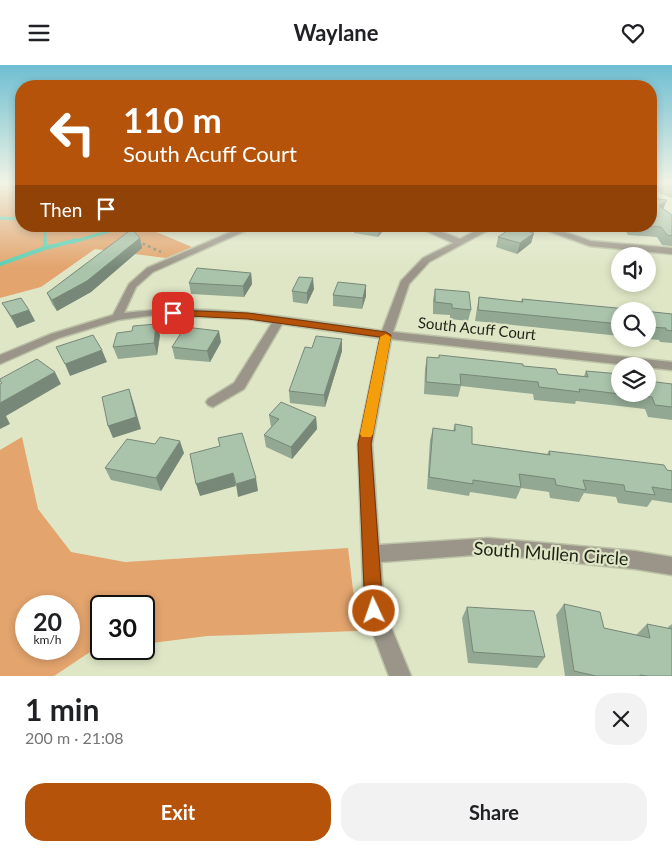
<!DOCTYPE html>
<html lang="en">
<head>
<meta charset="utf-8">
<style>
  :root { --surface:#fff; --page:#f2f2f2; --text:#202124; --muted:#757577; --accent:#b45309 }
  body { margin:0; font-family:Lato,sans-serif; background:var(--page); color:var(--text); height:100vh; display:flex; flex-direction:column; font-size:19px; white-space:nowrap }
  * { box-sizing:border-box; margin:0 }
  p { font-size:16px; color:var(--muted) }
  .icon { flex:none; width:28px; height:28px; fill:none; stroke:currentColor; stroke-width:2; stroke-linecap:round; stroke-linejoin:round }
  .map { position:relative; height:611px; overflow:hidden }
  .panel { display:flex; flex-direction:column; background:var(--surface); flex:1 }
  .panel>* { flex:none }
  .hud { position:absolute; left:15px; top:15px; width:642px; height:152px; border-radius:20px; box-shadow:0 2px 8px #0003; background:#b45309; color:#fff; overflow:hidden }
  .buttons { position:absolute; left:611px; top:182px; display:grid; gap:10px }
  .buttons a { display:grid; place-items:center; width:45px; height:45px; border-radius:50%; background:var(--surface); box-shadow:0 2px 8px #0003; font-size:25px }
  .speed { position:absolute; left:15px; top:530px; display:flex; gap:10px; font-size:25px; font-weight:700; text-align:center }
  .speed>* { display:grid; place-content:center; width:65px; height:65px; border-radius:50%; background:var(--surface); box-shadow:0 2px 8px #0003; line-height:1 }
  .speed small { font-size:12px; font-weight:400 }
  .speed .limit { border:2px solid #111; border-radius:8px; background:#fff; color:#111 }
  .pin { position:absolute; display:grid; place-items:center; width:42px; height:42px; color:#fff; margin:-21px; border-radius:10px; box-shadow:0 2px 8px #0006 }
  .me { position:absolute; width:55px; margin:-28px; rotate:357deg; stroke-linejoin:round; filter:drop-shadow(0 0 4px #0008) }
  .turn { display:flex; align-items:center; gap:18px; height:105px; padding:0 25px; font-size:22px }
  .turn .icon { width:65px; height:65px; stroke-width:2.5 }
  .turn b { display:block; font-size:35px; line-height:42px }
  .then { display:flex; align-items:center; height:48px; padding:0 25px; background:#0003; gap:10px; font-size:19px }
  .round { display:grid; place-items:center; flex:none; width:52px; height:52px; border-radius:20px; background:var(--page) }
  .summary { display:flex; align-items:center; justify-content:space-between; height:85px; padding:0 25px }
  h1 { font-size:30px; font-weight:700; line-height:38px }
  .cta { display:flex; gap:10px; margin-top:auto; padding:10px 25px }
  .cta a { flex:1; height:58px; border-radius:20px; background:var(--accent); color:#fff; font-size:20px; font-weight:700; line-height:58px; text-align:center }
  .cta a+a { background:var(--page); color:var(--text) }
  header { display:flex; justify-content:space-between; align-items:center; height:65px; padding:0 25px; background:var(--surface); font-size:22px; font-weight:700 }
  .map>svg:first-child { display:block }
  .green { fill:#e3a46d; fill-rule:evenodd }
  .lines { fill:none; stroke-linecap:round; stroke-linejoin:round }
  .stream-far1 { stroke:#58ceb2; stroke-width:3 }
  .stream { stroke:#58ceb2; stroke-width:4 }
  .minor-casing { stroke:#bcc2a6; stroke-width:3 }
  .path-far1 { stroke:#8d937b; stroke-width:2; stroke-dasharray:2.5 2.5; stroke-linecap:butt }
  .path { stroke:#8d937b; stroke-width:2.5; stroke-dasharray:3 3; stroke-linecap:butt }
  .minor { fill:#9a9588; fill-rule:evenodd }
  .wall { fill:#92a893 }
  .shaded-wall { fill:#778878 }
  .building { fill:#aac3ab; stroke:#778878 }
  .route { fill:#b45309; stroke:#753606 }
  .slow { fill:#f59e0b }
  .labels { text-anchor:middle; stroke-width:4.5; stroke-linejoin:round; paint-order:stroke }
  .street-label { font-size:15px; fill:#1d2014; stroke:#dfe6c6 }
  .near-street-label { font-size:18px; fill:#1d2014; stroke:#dfe6c6 }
</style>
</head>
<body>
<header><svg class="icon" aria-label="menu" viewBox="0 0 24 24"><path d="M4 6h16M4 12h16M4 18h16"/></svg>Waylane<svg class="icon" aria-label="heart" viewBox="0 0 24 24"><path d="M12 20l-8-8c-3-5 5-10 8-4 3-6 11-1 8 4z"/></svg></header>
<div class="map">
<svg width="672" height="611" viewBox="0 0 672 611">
  <rect width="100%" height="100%" fill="#dfe6c6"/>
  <!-- green -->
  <path class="green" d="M 0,118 L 21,118 L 21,161 L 150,161 L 147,163 L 192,182 L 166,193 L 95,184 L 41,222 L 0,233 Z
    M 22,372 L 38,444 L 71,487 L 125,497 L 348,483 L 358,566 L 207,571 L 144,579 L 144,541 L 101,541 L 101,584 L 111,584 L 90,587 L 54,611 L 0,611 L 0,385 ZM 26,541 L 69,541 L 69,584 L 26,584 Z"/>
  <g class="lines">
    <!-- stream-far1 -->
    <path class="stream-far1" d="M 0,153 L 21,154
      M 45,161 L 45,177
      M 73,177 L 126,161"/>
    <!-- stream -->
    <path class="stream" d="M 45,183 L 77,175
      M 0,199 L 45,183 L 45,175"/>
    <!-- minor casing -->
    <g class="minor-casing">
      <path id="minor" d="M 245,161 L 256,161 L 153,207 L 136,222 L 124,248 C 210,237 297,254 382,266 L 401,216 L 423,193 L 453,178 L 415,161 L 427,161 L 460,174 L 485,161 L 496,161 L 429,197 L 409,219 L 393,267 L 672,297 L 672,305 L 391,274 L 372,379 L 379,480 L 488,473 L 635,486 L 672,492 L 672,510 L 635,504 L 488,489 L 381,497 L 384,545 L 411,611 L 389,611 L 364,545 L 358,379 L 380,273 L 282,259 L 244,324 L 213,342 L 208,340 L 206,337 L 208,334 L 234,318 L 272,258 L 248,254 L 155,250 L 118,255 L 59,273 L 0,299 L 0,290 L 51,269 L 113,250 L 129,219 L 147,203 Z
        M 534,161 L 547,161 L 591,176 L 672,183 L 672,189 L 590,181 Z"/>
    </g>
    <!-- path-far1 -->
    <path class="path-far1" d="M 124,161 L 128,170
      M 518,161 L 527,164"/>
    <!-- path -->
    <path class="path" d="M 137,176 L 161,187"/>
    <!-- minor -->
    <use href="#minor" class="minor"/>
  </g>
  <!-- wall -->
  <path class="wall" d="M 651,118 L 672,118 L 672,133 L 651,125 Z
    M 667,135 L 663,144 L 672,150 L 672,181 L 662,180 L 657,172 L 628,170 L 623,161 L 651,161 Z
    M 354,161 L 387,161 L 378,172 L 354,168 Z
    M 583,161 L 611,161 L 606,166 L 583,163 Z
    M 534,168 L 531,178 L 517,189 L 496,182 L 498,172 Z
    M 140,173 L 142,183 L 91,227 L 57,246 L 52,239 L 47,228 Z
    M 251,208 L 252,219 L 244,232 L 191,229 L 189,218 Z
    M 366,220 L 366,231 L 362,244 L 333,241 L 333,230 Z
    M 314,224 L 307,239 L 293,237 L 292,226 Z
    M 435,224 L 471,245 L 468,256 L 450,254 L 450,250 L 433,249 L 433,235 Z
    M 479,232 L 521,237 L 522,234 L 624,244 L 626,241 L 644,246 L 672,249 L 672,278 L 660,277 L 659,275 L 648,274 L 648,246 L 620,246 L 620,271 L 475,256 L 477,243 Z
    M 2,238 L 29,245 L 35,256 L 17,263 Z
    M 160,270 L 157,290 L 118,294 L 113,282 Z
    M 342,274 L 342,286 L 325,342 L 290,338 L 289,326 L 312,283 Z
    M 221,277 L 210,297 L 175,294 L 172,282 Z
    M 427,292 L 523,301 L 558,309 L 584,311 L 586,306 L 620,329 L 672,319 L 672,355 L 648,352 L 645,344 L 576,336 L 575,339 L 534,335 L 533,329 L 461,321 L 458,332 L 424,329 L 425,304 Z
    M 269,350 L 316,352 L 317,364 L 292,394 L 266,382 L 264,370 L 271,362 Z
    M 455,359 L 472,379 L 547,389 L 549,386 L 672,406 L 672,438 L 652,435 L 647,442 L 618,438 L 616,432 L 584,428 L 579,437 L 550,433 L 549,427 L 521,423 L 516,434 L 470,427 L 469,431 L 427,424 L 430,375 L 433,363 L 453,366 Z
    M 184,388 L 161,426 L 111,415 L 105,403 Z
    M 564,539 L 604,563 L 636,570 L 647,559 L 669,564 L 668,562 L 672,559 L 672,611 L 565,611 L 556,550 Z
    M 467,542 L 545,592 L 537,603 L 468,598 L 462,553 Z"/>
  <!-- shaded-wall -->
  <path class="shaded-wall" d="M 667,135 L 663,144 L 659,141 Z
    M 380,161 L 387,161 L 378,172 L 379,163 Z
    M 534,168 L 531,178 L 517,189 L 520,178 Z
    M 140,173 L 142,183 L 91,227 L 57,246 L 52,235 Z
    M 251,208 L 252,219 L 244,232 L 243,221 Z
    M 313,213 L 314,224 L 307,239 L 307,228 Z
    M 366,220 L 366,231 L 362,244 L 363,233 Z
    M 29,245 L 35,256 L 17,263 L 11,251 Z
    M 156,259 L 160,270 L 157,290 L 154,278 Z
    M 219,266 L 221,277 L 210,297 L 207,286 Z
    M 342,274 L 342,286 L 325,342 L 324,330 Z
    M 102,285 L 107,297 L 70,311 L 65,299 Z
    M 55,307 L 61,319 L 6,351 L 10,359 L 0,364 L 0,338 Z
    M 129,324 L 133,336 L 141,364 L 113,373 L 108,361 Z
    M 316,352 L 317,364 L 292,394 L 291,382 Z
    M 180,376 L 184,388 L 161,426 L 156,413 Z
    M 233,408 L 236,421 L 200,431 L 196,419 Z
    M 256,413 L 258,426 L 238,432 L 236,419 Z"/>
  <!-- building -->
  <path class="building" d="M 658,118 L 672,118 L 672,123 Z
    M 651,133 L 667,135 L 659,141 L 672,150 L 672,171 L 667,170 L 661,162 L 651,161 Z
    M 513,162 L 534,168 L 520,178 L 498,172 Z
    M 132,164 L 140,173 L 87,216 L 52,235 L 47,228 Z
    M 197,203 L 251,208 L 243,221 L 189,218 Z
    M 299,212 L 313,213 L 307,228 L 292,226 Z
    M 338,217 L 366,220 L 363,233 L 333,230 Z
    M 435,224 L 469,227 L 471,245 L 452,243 L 452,239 L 435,237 Z
    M 479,232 L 523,237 L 522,234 L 627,244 L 626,241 L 642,242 L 644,246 L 672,249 L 672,266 L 666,265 L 666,263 L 648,262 L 648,246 L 620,246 L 620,259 L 478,245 Z
    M 21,233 L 29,245 L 11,251 L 2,238 Z
    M 156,259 L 154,278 L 113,282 L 117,268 L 132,266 L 133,261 Z
    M 185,262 L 219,266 L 207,286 L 172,282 Z
    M 93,270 L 102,285 L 65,299 L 56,282 Z
    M 316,271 L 342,274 L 324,330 L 289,326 L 305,282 L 312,283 Z
    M 439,290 L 523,299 L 523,301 L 556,304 L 558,309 L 588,312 L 586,306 L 620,309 L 620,329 L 579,324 L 580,327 L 539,322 L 538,317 L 460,309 L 461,320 L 426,317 L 427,292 L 439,293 Z
    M 37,294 L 55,307 L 0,338 L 0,319 L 2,318 L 0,316 L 0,314 Z
    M 648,316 L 672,319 L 672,342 L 655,340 L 652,332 L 622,329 L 648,329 Z
    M 129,324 L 136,352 L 108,361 L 102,332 Z
    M 281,337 L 316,352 L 291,382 L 264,370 L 279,354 L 269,350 Z
    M 455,359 L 472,362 L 472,379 L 550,390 L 549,386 L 664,400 L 667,405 L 672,406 L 672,425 L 652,422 L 655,430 L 625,426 L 624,420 L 583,415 L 586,425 L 556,420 L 555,414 L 519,409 L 521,422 L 473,415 L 473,419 L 429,412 L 433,363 L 455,366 Z
    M 242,368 L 256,413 L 236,419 L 233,408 L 196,419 L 190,389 L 220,381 L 218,373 Z
    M 160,372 L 180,376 L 156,413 L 105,403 L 127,374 L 155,379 Z
    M 564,539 L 600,547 L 604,563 L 650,573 L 647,559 L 672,564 L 672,611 L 648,611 L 640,610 L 640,611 L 596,611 L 574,606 Z
    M 467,542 L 534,546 L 545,592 L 473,587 Z"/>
  <!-- sky -->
  <linearGradient id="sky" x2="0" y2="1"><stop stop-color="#6ebed2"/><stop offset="0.58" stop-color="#f1f4e5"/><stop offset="1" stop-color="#f1f4e5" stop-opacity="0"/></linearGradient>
  <rect width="672" height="203" fill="url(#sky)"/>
  <!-- route -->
  <path class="route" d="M 173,245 L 248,248 L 386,267 L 391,270 L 371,379 L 383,546 L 380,552 L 374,555 L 367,552 L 365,546 L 358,379 L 380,272 L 248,254 L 170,250 L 168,248 Z"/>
  <!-- slow -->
  <path class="slow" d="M 386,269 L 391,272 L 373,369 L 371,372 L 362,372 L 360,369 L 380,272 Z"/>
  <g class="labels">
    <!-- street labels -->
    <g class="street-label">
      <text transform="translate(477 264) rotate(6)" y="5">South Acuff Court</text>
    </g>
    <!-- near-street labels -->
    <g class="near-street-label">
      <text transform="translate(551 489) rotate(4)" y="6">South Mullen Circle</text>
    </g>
  </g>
</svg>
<div class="buttons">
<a><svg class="icon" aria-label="sound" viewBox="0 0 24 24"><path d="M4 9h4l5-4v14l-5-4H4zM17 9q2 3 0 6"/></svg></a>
<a><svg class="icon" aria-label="search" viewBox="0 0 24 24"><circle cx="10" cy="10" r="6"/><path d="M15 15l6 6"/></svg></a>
<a><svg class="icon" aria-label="layers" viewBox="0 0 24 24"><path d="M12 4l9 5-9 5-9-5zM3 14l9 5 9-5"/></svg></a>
</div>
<div class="speed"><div>20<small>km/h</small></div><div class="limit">30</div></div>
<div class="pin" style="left:173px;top:248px;background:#d93025"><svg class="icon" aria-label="arrive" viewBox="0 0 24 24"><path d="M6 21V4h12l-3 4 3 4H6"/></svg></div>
<svg class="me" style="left:374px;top:546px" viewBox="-20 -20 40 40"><circle r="17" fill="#b45309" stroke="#fff" stroke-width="3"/><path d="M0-11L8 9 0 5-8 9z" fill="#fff"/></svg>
<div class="hud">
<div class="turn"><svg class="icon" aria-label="left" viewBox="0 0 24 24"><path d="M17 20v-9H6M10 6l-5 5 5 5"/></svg><div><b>110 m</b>South Acuff Court</div></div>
<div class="then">Then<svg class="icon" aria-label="arrive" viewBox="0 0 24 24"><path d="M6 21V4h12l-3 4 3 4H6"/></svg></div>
</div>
</div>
<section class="panel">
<div class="summary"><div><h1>1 min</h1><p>200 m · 21:08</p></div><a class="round"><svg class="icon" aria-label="close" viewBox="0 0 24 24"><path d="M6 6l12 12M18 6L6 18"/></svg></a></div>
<div class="cta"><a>Exit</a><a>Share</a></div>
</section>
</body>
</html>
